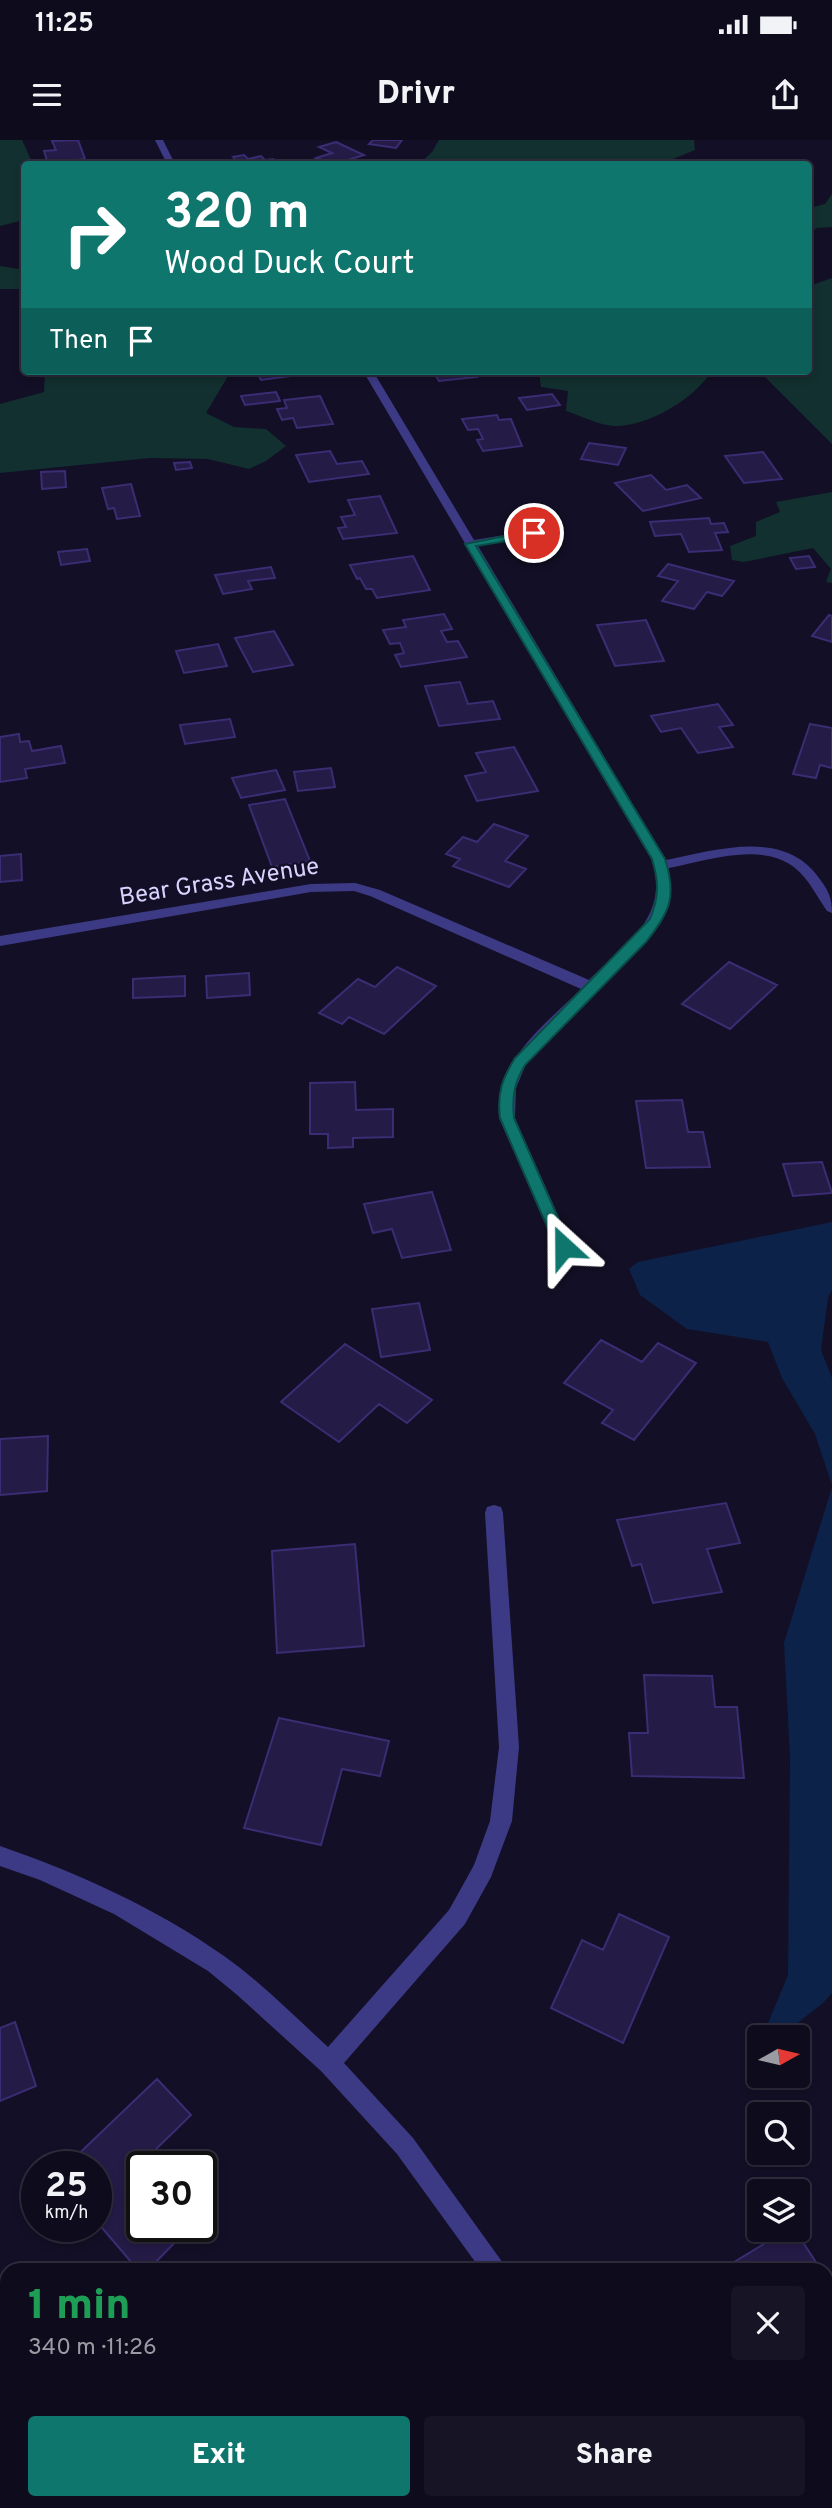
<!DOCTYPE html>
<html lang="en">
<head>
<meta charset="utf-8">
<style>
  :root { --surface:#0e0b1c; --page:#171425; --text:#f1f3f6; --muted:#9b9ba3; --line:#2e2b3b; --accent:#0f766e }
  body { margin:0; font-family:Overpass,sans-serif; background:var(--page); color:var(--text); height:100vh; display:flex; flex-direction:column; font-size:26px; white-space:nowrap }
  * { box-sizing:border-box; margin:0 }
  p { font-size:23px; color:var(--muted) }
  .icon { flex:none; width:38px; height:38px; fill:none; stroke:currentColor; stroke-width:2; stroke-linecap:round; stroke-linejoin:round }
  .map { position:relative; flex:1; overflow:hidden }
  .drawer { position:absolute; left:0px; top:2123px; width:833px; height:247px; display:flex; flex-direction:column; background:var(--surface); border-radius:21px 21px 0 0; box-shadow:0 4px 10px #0003,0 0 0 2px var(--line) }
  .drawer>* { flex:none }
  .hud { position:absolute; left:21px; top:21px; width:791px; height:214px; border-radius:7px; box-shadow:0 4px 10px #0003,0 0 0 2px var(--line); background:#0f766e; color:#fff; overflow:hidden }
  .needle { width:46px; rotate:82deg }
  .controls { position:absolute; left:747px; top:1885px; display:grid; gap:14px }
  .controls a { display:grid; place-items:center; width:63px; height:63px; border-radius:7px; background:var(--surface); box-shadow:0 4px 10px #0003,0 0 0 2px var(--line); font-size:35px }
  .speed { position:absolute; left:21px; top:2011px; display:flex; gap:14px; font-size:35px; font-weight:700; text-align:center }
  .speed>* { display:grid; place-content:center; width:91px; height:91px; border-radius:50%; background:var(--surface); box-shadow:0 4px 10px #0003,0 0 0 2px var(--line); line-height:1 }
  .speed small { font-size:18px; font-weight:400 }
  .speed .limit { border:4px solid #111; border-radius:10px; background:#fff; color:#111 }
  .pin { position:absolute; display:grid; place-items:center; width:60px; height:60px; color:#fff; margin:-30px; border:4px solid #fff; border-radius:50%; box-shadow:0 2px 7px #0007 }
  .me { position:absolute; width:77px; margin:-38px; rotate:336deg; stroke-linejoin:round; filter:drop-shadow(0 0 5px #0008) }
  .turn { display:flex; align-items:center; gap:24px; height:147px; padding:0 28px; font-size:32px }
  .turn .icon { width:91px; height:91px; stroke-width:2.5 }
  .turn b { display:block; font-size:49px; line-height:60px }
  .then { display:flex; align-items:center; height:66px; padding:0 28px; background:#0003; gap:14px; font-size:26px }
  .round { display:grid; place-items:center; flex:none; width:74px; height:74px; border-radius:7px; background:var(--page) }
  .head { display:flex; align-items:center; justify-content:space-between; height:119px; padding:0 28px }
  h1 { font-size:42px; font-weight:800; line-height:52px; color:#1e9e55 }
  .cta { display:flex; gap:14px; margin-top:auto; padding:14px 28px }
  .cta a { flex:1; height:80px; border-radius:7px; background:var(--accent); color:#fff; font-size:28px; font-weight:800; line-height:80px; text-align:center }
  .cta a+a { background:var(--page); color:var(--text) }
  .status { display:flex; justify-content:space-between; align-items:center; height:49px; padding:0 35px; background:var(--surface); direction:ltr }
  .status svg { height:19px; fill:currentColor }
  header { display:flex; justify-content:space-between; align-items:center; height:91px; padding:0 28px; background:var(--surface); font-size:32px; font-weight:800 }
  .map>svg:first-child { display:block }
  .green { fill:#12302f }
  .water { fill:#0c2248 }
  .building { fill:#241b47; stroke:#3b2d73; stroke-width:2 }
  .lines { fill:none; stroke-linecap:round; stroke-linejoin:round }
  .street { fill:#3d3a85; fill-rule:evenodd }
  .route { fill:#0f766e; stroke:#0a4d48; stroke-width:2 }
  .labels { text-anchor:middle; stroke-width:5; stroke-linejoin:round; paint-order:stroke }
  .street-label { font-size:24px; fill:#d9d4ff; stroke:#130f26 }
</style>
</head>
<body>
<div class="status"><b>11:25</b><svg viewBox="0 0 49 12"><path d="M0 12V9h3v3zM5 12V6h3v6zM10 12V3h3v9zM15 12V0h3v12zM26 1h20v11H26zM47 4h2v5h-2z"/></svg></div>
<header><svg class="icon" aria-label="menu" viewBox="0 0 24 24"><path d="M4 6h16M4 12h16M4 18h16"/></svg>Drivr<svg class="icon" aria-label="share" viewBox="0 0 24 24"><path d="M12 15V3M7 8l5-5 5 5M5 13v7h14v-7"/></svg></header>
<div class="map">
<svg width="832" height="2368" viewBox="0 0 832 2368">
  <rect width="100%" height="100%" fill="#130f26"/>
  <!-- green -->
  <path class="green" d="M 0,0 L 22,0 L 33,24 L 24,24 L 24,80 L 0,86 Z
    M 439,0 L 694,0 L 695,10 L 661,24 L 419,24 L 432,12 Z
    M 832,54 L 832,87 L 817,88 L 809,93 L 809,68 L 825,64 Z
    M 0,126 L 24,130 L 24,149 L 0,149 Z
    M 832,138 L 832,304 L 759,231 L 808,231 L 809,146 Z
    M 45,231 L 231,231 L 206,273 L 234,287 L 266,289 L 286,306 L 266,321 L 249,329 L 208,319 L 150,318 L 0,333 L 0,264 L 44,252 Z
    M 557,231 L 712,231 C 694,259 648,287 614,286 C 599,285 581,276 566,271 L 568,251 L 541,247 L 539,233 Z
    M 832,352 L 832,443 L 826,442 L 831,429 L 813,408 L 744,422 L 732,420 L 730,406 L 756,396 L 756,382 L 780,372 L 776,362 Z
    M 0,2277 L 7,2281 L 7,2362 L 176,2362 L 181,2368 L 0,2368 Z"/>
  <!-- water -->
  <path class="water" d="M 832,1082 L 832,1150 L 828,1158 L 821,1210 L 832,1238 L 832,1345 L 815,1294 L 782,1238 L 768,1202 L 687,1189 L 640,1155 L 629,1129 L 638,1122 Z
    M 832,1347 L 832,1853 L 824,1862 L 780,1897 L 765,1897 L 766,1888 L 788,1835 L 790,1618 L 784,1503 Z"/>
  <!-- building -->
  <path class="building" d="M 78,0 L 85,19 L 48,24 L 44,11 L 56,10 L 52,1 Z
    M 373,0 L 402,0 L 396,8 L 369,4 Z
    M 336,2 L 364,15 L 335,24 L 316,18 L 332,13 L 319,7 Z
    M 244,15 L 248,19 L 261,16 L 265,20 L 273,19 L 279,24 L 240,24 L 233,17 Z
    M 256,231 L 305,231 L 307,234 L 261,240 Z
    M 433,231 L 473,231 L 477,237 L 439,241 Z
    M 276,252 L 280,261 L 245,265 L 241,256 Z
    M 552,254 L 560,265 L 527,270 L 519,258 Z
    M 320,256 L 333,284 L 297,288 L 293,278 L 282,280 L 277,269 L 287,268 L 284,260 Z
    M 497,275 L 499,280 L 511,279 L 522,306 L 483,311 L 477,300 L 483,299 L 478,289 L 468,290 L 462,279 Z
    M 589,303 L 626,308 L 618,325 L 581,319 Z
    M 330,311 L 337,324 L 362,321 L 369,334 L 309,342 L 296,315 Z
    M 763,312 L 782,339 L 744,343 L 725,316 Z
    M 190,322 L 192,328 L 176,330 L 174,323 Z
    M 65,331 L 66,347 L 42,349 L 41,332 Z
    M 651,335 L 666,350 L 687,345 L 701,358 L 643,371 L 615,343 Z
    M 131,344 L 140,376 L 117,379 L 114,368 L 108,369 L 102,348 Z
    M 380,356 L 397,393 L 343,399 L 338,388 L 346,387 L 341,377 L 355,375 L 348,360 Z
    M 709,378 L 711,384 L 724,383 L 728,392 L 715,393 L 722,410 L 689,412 L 681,394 L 655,396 L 650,382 Z
    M 87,409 L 90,421 L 61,425 L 58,412 Z
    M 413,416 L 430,450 L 377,458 L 372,449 L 366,449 L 360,438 L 357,439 L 350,425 Z
    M 809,416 L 815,427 L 796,429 L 790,418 Z
    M 668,424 L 734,441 L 722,456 L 707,452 L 694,469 L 662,461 L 678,441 L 658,436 Z
    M 271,427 L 275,438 L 248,441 L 252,449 L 223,454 L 215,435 Z
    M 444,474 L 452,489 L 441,491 L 447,502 L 458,501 L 467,517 L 401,527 L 395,515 L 404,513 L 400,503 L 390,504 L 383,490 L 406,487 L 403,480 Z
    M 829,475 L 832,476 L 832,502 L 812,496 Z
    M 646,480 L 664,521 L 615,526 L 597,485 Z
    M 274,491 L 293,525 L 253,532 L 235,498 Z
    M 218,504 L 227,526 L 184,533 L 176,511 Z
    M 460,542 L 468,564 L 493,561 L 500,579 L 439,586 L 425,546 Z
    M 718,564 L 733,585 L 719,587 L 733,607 L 698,613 L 681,588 L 661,592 L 651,576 Z
    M 230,579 L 235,597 L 185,604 L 180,585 Z
    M 810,584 L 832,588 L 832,628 L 820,625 L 816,638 L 793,634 Z
    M 19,594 L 20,602 L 29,601 L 32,611 L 61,606 L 65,623 L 25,629 L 27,638 L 0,642 L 0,597 Z
    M 514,607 L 538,651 L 477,661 L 465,636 L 486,632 L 476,613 Z
    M 331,628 L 335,647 L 298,651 L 294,632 Z
    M 276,630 L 285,650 L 241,658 L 232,638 Z
    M 285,659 L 310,721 L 272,727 L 249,665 Z
    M 494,684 L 528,696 L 505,721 L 526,729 L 509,747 L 453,726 L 460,719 L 446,714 L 463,697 L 477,702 Z
    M 21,714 L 22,740 L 0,742 L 0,716 Z
    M 729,822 L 777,845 L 730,889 L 682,864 Z
    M 397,827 L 436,846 L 384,894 L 349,877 L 342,884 L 319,873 L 358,839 L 375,847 Z
    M 249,833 L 250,855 L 207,858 L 206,836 Z
    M 185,836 L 185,856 L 133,858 L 133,839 Z
    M 355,942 L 356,970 L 393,969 L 393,997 L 353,998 L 353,1007 L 328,1008 L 328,994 L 310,994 L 310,943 Z
    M 682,960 L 688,992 L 703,992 L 710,1027 L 646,1028 L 636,961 Z
    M 822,1022 L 832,1053 L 793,1056 L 783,1024 Z
    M 432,1052 L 451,1110 L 402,1118 L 392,1089 L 373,1093 L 364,1064 Z
    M 419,1163 L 430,1210 L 381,1217 L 372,1169 Z
    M 601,1200 L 642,1222 L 658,1203 L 696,1223 L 634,1300 L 602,1283 L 613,1270 L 564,1243 Z
    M 345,1204 L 432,1260 L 407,1283 L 379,1264 L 339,1302 L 281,1262 Z
    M 48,1296 L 47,1351 L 0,1355 L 0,1299 Z
    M 726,1363 L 740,1403 L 707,1409 L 722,1452 L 653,1463 L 641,1424 L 632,1426 L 617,1380 Z
    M 355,1404 L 364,1506 L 277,1513 L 272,1411 Z
    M 644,1535 L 712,1536 L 715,1567 L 737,1567 L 744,1638 L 632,1636 L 629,1593 L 648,1593 Z
    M 279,1578 L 389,1601 L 380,1636 L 342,1629 L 321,1705 L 244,1688 Z
    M 619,1774 L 669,1797 L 623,1903 L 551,1868 L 582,1800 L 603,1810 Z
    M 15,1882 L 36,1946 L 0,1961 L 0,1888 Z
    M 157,1939 L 191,1975 L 152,2013 L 164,2026 L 142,2026 L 142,2086 L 191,2086 L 148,2130 L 138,2130 L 96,2081 L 96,2026 L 66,2026 Z
    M 787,2090 L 795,2090 L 821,2130 L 721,2130 Z
    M 826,2138 L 832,2148 L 832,2230 L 826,2234 Z
    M 370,2362 L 461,2362 L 463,2368 L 362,2368 Z"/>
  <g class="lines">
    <!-- street -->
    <path class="street" d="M 155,0 L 163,0 L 175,24 L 167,24 Z
      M 363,231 L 373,231 L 474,400 L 555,387 L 561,390 L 555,393 L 478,406 L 666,720 C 716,710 784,688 819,738 C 828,750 832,757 832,773 L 827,771 C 817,757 809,739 795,728 C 763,701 705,721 669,728 L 670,757 L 661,783 L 526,924 L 516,948 L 515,978 L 572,1107 L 564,1113 L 556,1107 L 499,978 C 494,921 545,885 581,849 L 370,756 L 354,751 L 311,752 L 0,806 L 0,796 L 311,744 L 355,743 L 380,750 L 589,840 C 626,803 670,778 652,719 Z
      M 494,1365 L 501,1367 L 503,1373 L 519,1607 L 512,1681 L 491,1737 L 465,1784 L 344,1923 L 413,1998 L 508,2130 L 481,2130 L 397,2014 L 321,1931 L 236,1854 L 208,1831 L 114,1774 L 40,1740 L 0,1726 L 0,1706 C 78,1733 156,1768 224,1816 C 261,1842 294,1876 328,1907 L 449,1770 L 474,1725 L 490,1681 L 499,1607 L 485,1373 L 487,1367 Z
      M 630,2362 L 658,2362 L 660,2368 L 632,2368 Z"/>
  </g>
  <!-- route -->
  <path class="route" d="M 534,390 L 539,393 L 538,396 L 476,406 L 665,719 C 677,756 670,772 646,802 L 525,925 C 514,943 512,957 514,978 L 571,1107 L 564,1113 L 556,1107 L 500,978 C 497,953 502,939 515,918 L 650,779 C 659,757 659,742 652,719 L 465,404 Z"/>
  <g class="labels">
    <!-- street labels -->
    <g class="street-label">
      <text transform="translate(219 741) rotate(-9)" y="8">Bear Grass Avenue</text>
    </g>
  </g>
</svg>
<div class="controls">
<a><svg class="needle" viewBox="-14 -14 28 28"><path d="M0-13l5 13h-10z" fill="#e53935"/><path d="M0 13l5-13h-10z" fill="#9b9ba3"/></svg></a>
<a><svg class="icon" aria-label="search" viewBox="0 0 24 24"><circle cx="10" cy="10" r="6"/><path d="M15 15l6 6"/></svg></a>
<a><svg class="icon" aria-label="layers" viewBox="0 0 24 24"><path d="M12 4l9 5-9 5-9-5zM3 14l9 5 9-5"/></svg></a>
</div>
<div class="speed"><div>25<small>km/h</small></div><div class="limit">30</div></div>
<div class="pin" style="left:534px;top:393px;background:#d93025"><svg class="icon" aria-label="arrive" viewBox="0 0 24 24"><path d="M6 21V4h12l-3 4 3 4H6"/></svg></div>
<svg class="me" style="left:564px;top:1107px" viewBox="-20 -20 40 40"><path d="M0-17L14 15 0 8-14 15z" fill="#0f766e" stroke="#fff" stroke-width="4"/></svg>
<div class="hud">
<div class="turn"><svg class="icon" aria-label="right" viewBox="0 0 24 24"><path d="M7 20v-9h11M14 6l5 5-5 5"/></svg><div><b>320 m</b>Wood Duck Court</div></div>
<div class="then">Then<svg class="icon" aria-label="arrive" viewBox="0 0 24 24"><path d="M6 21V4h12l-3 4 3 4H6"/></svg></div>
</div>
<section class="drawer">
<div class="head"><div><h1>1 min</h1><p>340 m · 11:26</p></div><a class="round"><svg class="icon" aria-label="close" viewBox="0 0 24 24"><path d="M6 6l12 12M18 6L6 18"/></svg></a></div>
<div class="cta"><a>Exit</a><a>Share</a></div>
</section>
</div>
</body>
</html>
